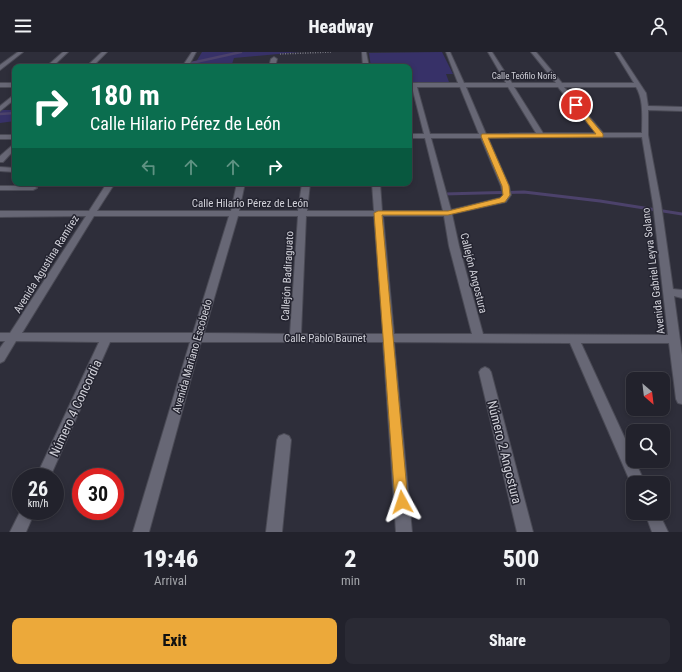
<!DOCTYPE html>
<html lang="en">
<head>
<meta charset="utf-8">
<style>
  :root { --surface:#22222c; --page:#2a2a34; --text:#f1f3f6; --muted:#a2a4a9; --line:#3f3f48; --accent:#eca93a }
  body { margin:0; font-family:"Roboto Condensed",sans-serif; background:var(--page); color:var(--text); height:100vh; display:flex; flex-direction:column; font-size:15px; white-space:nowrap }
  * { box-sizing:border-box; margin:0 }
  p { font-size:13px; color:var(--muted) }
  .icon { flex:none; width:22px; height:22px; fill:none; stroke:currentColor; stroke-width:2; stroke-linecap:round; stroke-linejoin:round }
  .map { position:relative; height:480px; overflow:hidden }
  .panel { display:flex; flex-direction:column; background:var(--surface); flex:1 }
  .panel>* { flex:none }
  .banner { position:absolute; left:12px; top:12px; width:400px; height:122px; border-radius:8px; box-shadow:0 2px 6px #0003,0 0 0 1px var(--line); background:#0b6e4f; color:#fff; overflow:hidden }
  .needle { width:26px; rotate:152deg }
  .controls { position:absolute; left:626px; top:320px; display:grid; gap:8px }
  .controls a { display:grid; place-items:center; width:44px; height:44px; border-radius:8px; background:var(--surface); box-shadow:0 2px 6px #0003,0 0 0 1px var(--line); font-size:20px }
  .speed { position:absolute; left:12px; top:416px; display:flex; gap:8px; font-size:20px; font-weight:700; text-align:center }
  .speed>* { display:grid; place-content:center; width:52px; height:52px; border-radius:50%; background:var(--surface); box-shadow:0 2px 6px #0003,0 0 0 1px var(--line); line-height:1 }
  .speed small { font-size:10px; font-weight:400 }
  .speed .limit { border:6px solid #d22; background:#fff; color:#111 }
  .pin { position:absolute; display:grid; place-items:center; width:34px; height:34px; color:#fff; margin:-17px; border:2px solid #fff; border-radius:50%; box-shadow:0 1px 4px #0007 }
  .me { position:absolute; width:44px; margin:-22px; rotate:355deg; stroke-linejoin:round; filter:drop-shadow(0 0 3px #0008) }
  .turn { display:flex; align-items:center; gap:14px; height:84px; padding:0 12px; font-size:18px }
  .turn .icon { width:52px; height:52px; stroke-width:2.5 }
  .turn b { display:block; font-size:28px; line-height:34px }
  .lanes { display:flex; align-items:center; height:38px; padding:0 12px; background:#0003; justify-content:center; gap:20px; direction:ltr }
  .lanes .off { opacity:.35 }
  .eta { display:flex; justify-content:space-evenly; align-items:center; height:68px; text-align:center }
  .eta b { font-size:24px; font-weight:800; line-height:28px }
  .cta { display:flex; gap:8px; margin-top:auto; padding:8px 12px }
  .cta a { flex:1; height:46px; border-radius:8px; background:var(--accent); color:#111; font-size:16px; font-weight:800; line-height:46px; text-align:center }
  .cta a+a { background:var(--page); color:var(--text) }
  header { display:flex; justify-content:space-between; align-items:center; height:52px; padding:0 12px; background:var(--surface); font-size:18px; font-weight:800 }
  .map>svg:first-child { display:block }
  .green { fill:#373168 }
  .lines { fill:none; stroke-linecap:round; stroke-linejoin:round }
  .stream-far1 { stroke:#4c426b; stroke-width:2.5 }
  .stream { stroke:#4c426b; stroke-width:3 }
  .minor-casing { stroke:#4a4a55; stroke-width:2 }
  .path { stroke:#787882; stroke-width:1.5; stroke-dasharray:1 1.5; stroke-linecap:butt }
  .minor { fill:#676775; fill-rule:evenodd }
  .route { fill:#eca93a; stroke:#996e26 }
  .labels { text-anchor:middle; stroke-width:3; stroke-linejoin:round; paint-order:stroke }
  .far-street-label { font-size:9px; fill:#d1d1d9; stroke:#242430 }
  .street-label { font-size:11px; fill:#d1d1d9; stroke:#242430 }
  .near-street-label { font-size:13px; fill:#d1d1d9; stroke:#242430 }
</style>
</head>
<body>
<header><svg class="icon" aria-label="menu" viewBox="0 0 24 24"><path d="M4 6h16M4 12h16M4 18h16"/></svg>Headway<svg class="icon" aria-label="person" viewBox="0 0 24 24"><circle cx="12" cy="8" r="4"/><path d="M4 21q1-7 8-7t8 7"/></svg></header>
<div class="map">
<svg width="682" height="480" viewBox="0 0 682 480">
  <rect width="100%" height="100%" fill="#2e2e3a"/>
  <!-- green -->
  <path class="green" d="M 202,0 L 300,0 L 234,6 L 231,15 L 193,15 Z
    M 442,0 L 453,22 L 446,22 L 449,30 L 409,31 L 409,15 L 371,15 L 369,1 Z
    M 0,58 L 15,58 L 15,69 L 0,71 Z"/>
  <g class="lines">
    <!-- stream-far1 -->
    <path class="stream-far1" d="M 173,15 L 241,0
      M 0,62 L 15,61"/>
    <!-- stream -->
    <path class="stream" d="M 444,142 L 524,140 L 600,149 L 682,162"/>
    <!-- minor casing -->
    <g class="minor-casing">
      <path id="minor" d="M 18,0 L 23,0 L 0,18 L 0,13 Z
        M 63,0 L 68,0 L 52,15 L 46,15 Z
        M 102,0 L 107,0 L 92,15 L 86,15 Z
        M 192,0 L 196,0 L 188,15 L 182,15 Z
        M 362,0 L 366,0 L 369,15 L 363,15 Z
        M 446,0 L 450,0 L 464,31 L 506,31 L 488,0 L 492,0 L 512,31 L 556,31 L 531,0 L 536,0 L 562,31 L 634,31 L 615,0 L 619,0 L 646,41 L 648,54 L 682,55 L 682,59 L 648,58 L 648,83 L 661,152 L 673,237 L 682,238 L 682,246 L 674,244 L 682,303 L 682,352 L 678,351 L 676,347 L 669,291 L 581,291 L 633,404 L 633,409 L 635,409 L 645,431 L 633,431 L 633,436 L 570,291 L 394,290 L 412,480 L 396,480 L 383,290 L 201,290 L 149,480 L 133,480 L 190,290 L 110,290 L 50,425 L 36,425 L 99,290 L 16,289 L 4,309 L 0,311 L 0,296 L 5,289 L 0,289 L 0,281 L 10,281 L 86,164 L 0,165 L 0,159 L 89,159 L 107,131 L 115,131 L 97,159 L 231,159 L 237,131 L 245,131 L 239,159 L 298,159 L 302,131 L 310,131 L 307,159 L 374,159 L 372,131 L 380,131 L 382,159 L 443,159 L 425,86 L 409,86 L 409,82 L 424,82 L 412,35 L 409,35 L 409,31 L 458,31 ZM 417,35 L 460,35 L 479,82 L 430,82 ZM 466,35 L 508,35 L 536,81 L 486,82 ZM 514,35 L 558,35 L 596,81 L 543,81 ZM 564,35 L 636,35 C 644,48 642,66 642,81 L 603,81 ZM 642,85 L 653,152 L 668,283 L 483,282 L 459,194 L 452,162 L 506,150 L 511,143 L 509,134 L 488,86 ZM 431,86 L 481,86 L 501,134 L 503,143 L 500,146 L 451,158 ZM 94,164 L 229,164 L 193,281 L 22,281 ZM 238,164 L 298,164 L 290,282 L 204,281 ZM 306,164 L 374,164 L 383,282 L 301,282 ZM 383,164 L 444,164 L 449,194 L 472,282 L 394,282 Z
        M 274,5 L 277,7 L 275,15 L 269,15 L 271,7 Z
        M 0,31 L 15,31 L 15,35 L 0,35 Z
        M 15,42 L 15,47 L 0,59 L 0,54 Z
        M 0,83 L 15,83 L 15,87 L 0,87 Z
        M 15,91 L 15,97 L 3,110 L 0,110 L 0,104 Z
        M 0,115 L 15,116 L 15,120 L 0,119 Z
        M 0,134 L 33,134 L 37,136 L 33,138 L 0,138 Z
        M 485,315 L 489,317 L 491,320 L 533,480 L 517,480 L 479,320 L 481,317 Z
        M 284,382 L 289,384 L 291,388 L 282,480 L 266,480 L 277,388 L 279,384 Z
        M 21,458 L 21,459 L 35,459 L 26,480 L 10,480 Z
        M 645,461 L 659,461 L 668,480 L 652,480 Z"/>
    </g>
    <!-- path -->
    <path class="path" d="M 280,2 L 332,0"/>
    <!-- minor -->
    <use href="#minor" class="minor"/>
  </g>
  <!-- route -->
  <path class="route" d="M 575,52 L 578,52 L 603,82 L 603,85 L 488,86 L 509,134 L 510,143 L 505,150 L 448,163 L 382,163 L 408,450 L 406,455 L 402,456 L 397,455 L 395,450 L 374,161 L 378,159 L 448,159 L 500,146 L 503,143 L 502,134 L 481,84 L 482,82 L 596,82 L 575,55 Z"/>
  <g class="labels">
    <!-- far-street labels -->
    <g class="far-street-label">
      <text x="524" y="27">Calle Teófilo Noris</text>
    </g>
    <!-- street labels -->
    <g class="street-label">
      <text x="250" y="155">Calle Hilario Pérez de León</text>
      <text transform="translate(46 212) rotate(-58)" y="4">Avenida Agustina Ramírez</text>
      <text transform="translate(653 219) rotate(-97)" y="4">Avenida Gabriel Leyva Solano</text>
      <text transform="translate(474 221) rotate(76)" y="4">Callejón Angostura</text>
      <text transform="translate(287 224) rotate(-87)" y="4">Callejón Badiraguato</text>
      <text x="325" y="290">Calle Pablo Baunet</text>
      <text transform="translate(192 304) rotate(-74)" y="4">Avenida Mariano Escobedo</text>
    </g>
    <!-- near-street labels -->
    <g class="near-street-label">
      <text transform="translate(75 356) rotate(-65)" y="5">Número 4 Concordia</text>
      <text transform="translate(505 400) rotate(76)" y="5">Número 2 Angostura</text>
    </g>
  </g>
</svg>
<div class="controls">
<a><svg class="needle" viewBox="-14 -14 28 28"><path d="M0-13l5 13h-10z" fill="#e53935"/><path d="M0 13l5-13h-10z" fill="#a2a4a9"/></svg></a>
<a><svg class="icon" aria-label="search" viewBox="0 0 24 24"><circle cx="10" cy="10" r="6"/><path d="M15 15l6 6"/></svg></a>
<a><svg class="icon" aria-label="layers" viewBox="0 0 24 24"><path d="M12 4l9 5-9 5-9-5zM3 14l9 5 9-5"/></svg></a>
</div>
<div class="speed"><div>26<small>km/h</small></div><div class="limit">30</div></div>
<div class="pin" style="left:576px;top:53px;background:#d93025"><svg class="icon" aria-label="arrive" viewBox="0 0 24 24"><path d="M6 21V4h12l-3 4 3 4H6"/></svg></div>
<svg class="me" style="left:402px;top:450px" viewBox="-20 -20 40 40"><path d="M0-17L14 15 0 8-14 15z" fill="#eca93a" stroke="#fff" stroke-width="4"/></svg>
<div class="banner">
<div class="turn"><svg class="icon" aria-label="right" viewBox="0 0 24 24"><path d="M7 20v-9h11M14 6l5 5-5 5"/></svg><div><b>180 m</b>Calle Hilario Pérez de León</div></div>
<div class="lanes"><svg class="icon off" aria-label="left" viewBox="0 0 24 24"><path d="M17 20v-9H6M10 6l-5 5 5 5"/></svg><svg class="icon off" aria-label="ahead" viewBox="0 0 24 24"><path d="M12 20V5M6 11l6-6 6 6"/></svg><svg class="icon off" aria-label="ahead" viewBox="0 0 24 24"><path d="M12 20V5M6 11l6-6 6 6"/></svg><svg class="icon" aria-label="right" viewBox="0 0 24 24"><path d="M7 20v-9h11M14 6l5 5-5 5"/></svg></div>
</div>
</div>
<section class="panel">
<div class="eta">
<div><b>19:46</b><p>Arrival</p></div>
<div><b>2</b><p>min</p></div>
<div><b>500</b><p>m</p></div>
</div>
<div class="cta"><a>Exit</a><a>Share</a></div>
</section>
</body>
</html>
